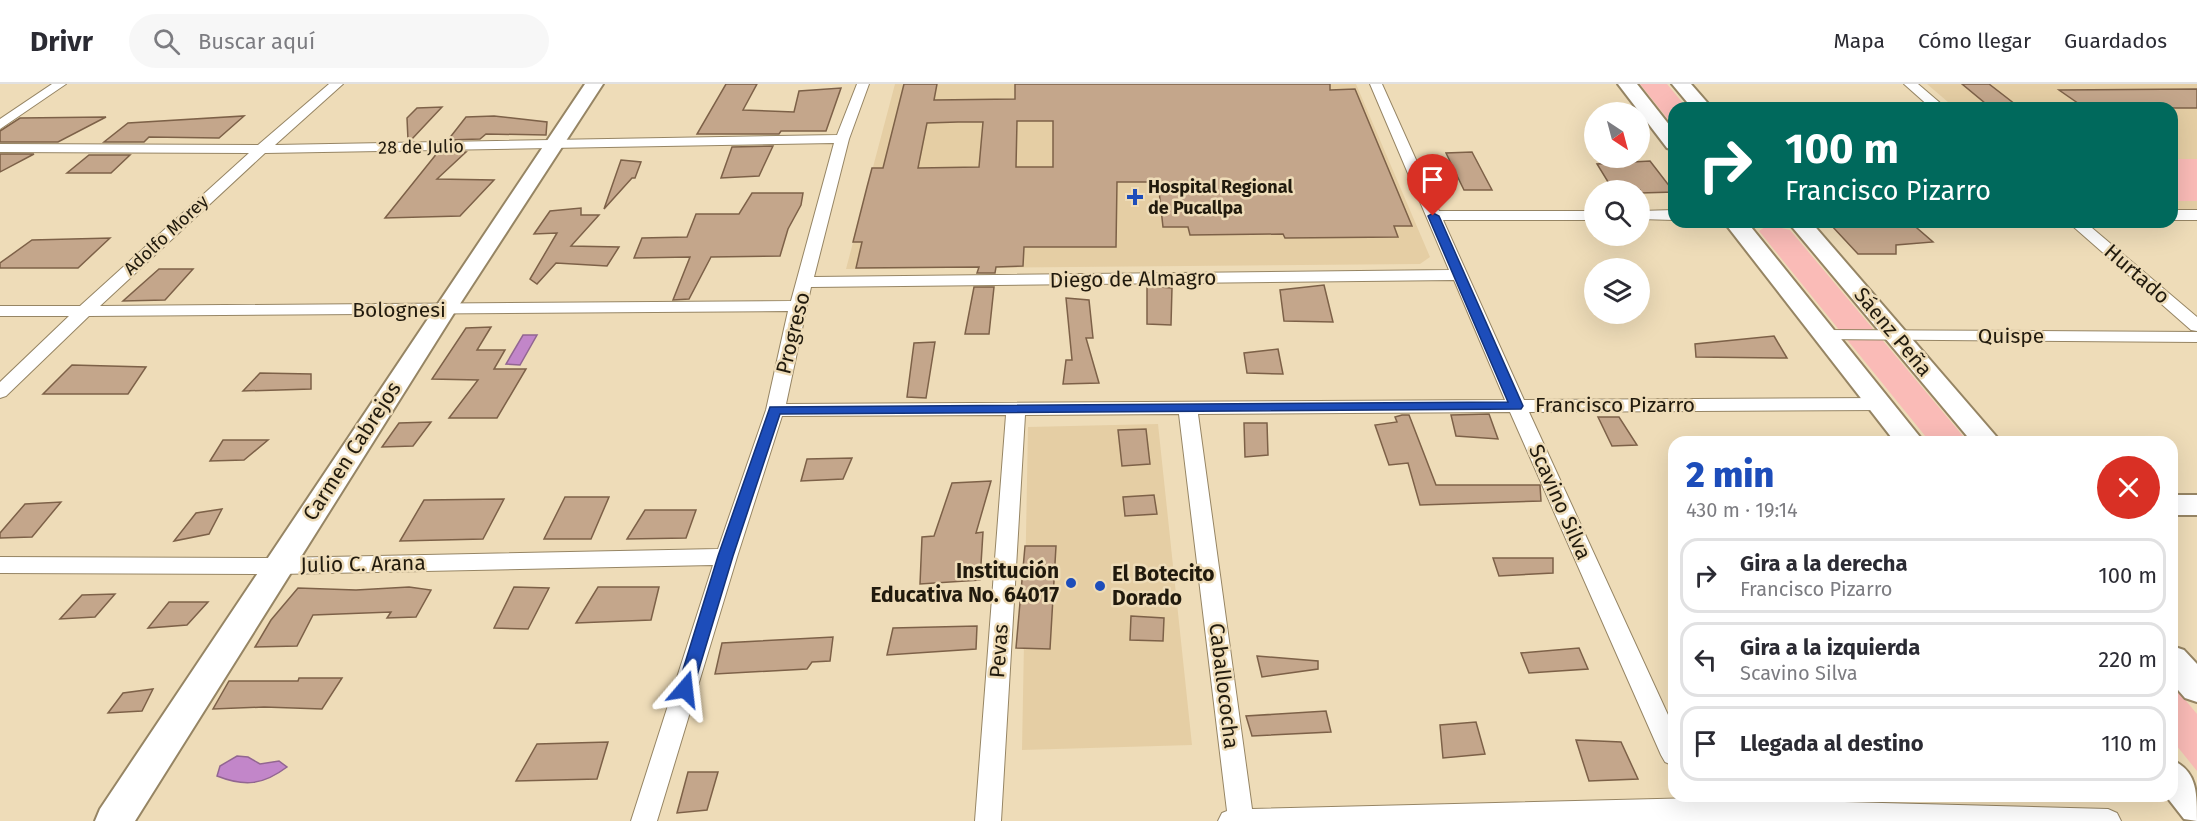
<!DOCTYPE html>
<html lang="es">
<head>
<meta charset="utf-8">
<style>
  :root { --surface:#fff; --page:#f7f7f7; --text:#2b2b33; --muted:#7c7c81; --line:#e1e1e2; --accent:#1d4dba }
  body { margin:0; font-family:"Fira Sans",sans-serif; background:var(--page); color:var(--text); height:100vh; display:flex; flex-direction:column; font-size:22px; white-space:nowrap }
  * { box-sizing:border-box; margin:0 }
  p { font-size:20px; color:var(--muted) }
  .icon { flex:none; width:33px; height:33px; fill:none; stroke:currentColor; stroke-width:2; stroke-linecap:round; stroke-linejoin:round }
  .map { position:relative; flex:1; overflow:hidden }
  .details { position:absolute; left:1668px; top:352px; width:510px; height:366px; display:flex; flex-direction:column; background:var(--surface); border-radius:18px; box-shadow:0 6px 24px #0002 }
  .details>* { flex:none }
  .top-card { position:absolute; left:1668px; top:18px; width:510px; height:126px; border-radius:18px; box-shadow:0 6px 24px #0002; background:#00695c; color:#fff; overflow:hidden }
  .needle { width:39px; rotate:144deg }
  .buttons { position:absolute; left:1584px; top:18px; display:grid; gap:12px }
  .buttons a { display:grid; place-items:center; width:66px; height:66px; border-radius:50%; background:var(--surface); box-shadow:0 6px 24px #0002; font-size:30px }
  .pin { position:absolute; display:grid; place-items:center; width:51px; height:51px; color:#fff; margin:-62px -26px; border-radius:50% 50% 50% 0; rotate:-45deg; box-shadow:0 0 6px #0007 }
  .pin .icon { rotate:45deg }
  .me { position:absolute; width:66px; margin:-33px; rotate:17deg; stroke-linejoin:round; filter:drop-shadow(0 0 4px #0008) }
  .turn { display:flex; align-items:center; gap:21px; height:126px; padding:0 18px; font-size:27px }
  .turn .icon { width:78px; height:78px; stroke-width:2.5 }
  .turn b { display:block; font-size:42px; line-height:51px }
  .round { display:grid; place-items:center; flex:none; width:63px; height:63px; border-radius:32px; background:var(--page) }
  .headline { display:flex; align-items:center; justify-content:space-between; height:102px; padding:0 18px }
  h1 { font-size:36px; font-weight:800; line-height:45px; color:var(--accent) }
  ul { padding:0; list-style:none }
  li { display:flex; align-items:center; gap:18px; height:75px; margin:0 12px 9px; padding:0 6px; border:3px solid var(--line); border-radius:18px }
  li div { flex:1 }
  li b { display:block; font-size:22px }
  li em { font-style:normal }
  header { display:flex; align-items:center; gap:36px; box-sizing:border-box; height:84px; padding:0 30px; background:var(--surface); border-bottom:2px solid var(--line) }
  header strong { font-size:28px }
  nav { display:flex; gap:33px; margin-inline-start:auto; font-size:21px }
  .search { width:420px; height:54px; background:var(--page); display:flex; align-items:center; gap:15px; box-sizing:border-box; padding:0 21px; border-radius:33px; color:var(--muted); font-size:22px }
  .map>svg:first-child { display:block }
  .built { fill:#e5cea4 }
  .green { fill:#fabbb7 }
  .water { fill:#c286c9; stroke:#926691; stroke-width:1.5 }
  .building { fill:#c4a68b; stroke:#7d6148; stroke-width:1.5; fill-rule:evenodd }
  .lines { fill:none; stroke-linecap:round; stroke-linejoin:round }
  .street-casing { stroke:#968564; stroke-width:2 }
  .secondary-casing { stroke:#968564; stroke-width:4 }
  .street { fill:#fff; fill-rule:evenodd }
  .secondary { fill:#fff; fill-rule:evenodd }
  .route { fill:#1d4dba; stroke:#133279; stroke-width:1.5 }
  .poi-dot { fill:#1d4dba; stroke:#eedcb8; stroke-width:2 }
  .labels { text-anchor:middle; stroke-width:5; stroke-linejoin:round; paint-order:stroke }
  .far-street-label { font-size:18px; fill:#211a0d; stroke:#eedcb8 }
  .far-poi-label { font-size:18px; font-weight:bold; fill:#211a0d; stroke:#eedcb8; text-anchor:start }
  .street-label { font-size:21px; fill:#211a0d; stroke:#eedcb8 }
  .poi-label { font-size:21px; font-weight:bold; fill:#211a0d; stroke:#eedcb8; text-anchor:end }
</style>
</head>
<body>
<header>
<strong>Drivr</strong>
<div class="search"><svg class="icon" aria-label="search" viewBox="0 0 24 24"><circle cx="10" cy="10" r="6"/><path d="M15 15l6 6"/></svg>Buscar aquí</div>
<nav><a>Mapa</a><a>Cómo llegar</a><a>Guardados</a></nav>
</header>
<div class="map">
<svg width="2197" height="737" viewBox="0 0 2197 737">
  <rect width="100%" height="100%" fill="#eedcb8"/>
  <!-- built -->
  <path class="built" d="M 895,0 L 1356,0 L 1430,173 L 1420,180 L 846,185 Z
    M 1927,0 L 2197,0 L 2197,126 L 2172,126 L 2172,24 L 1955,24 Z
    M 1158,340 L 1192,661 L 1022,666 L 1028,343 Z"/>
  <!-- green -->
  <path class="green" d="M 1640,0 L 1667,0 L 1687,24 L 1674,24 L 1674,43 Z
    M 2172,75 L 2197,75 L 2197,117 L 2172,117 Z
    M 1768,141 L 1790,146 L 1968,358 L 1930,358 L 1759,147 Z
    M 2172,600 L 2197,630 L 2197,687 L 2172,656 Z"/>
  <!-- water -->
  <path class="water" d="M 523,251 L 537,251 L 520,281 L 506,280 Z
    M 237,672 L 248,673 L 260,680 L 279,677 L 287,683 C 263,701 245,703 217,692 L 220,682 Z"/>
  <!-- building -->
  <path class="building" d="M 726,0 L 757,0 L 743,26 L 794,28 L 799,7 L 841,4 L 826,47 L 781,47 L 779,50 L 697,50 Z
    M 904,0 L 937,0 L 934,16 L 1015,15 L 1015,0 L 1330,0 L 1330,6 L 1355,5 L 1412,142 L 1394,142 L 1398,153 L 1285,154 L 1283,150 L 1190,151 L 1188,143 L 1163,143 L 1158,98 L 1117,98 L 1116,163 L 1024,163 L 1023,182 L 996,183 L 995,189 L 977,189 L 979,183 L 856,184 L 862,158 L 853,158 L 867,103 L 872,84 L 883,84 ZM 1017,37 L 1053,37 L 1053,83 L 1016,83 ZM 958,38 L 983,38 L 979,83 L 918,84 L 927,39 Z
    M 1962,0 L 1989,0 L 2020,24 L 1991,24 Z
    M 2197,5 L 2197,24 L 2085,24 L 2059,6 Z
    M 442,23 L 411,56 L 408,56 L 407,34 L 417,24 Z
    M 244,32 L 219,54 L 149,53 L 144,58 L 104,58 L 128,39 Z
    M 494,32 L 547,38 L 546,51 L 486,50 L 480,55 L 448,56 L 466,33 Z
    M 106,33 L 58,58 L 0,58 L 0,47 L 20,34 Z
    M 773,62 L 759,92 L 721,94 L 732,63 Z
    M 438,68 L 466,68 L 437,95 L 494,96 L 460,132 L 385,134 Z
    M 1472,68 L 1492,106 L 1464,106 L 1446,69 Z
    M 0,70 L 34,70 L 0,88 Z
    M 89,71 L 130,71 L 111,89 L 67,89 Z
    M 621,76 L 641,78 L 635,94 L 632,94 L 604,125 Z
    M 1650,77 L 1674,108 L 1640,109 L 1640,106 L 1613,106 L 1597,80 Z
    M 752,109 L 803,109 L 801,121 L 788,145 L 780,172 L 711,173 L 689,215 L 673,216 L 690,173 L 634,174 L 642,154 L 687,153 L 696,130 L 739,130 Z
    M 581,124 L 581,131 L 599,131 L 571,162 L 619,163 L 607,182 L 556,179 L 537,200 L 530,195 L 557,149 L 534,150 L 550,127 Z
    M 1910,138 L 1933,158 L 1896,161 L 1896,170 L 1858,170 L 1830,140 Z
    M 110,154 L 78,184 L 0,184 L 0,179 L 32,156 Z
    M 159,185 L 193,185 L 165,216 L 123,217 Z
    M 1324,201 L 1333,238 L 1284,237 L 1280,206 Z
    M 1147,202 L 1172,204 L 1171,241 L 1147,240 Z
    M 974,203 L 994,203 L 989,250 L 965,250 Z
    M 1066,214 L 1089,216 L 1093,254 L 1086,254 L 1099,299 L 1063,300 L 1066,276 L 1072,276 Z
    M 491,243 L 477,266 L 505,266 L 494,285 L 526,285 L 497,334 L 449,334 L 478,296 L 432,295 L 466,244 Z
    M 1774,252 L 1787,274 L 1696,273 L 1695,260 Z
    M 935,258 L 926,314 L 907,313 L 914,259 Z
    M 1278,265 L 1283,290 L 1247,289 L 1244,269 Z
    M 72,281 L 146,283 L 128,310 L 43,310 Z
    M 260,289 L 311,290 L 311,305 L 243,307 Z
    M 1489,330 L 1498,355 L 1456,352 L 1451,331 Z
    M 1402,331 L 1409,331 L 1436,401 L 1540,401 L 1541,417 L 1420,421 L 1408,379 L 1389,381 L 1375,341 L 1397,338 L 1395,333 Z
    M 1598,333 L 1619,333 L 1637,361 L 1612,362 Z
    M 431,338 L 413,362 L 382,363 L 399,339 Z
    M 1244,339 L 1267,339 L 1268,371 L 1245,373 Z
    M 1146,345 L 1150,380 L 1122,382 L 1118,346 Z
    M 223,356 L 268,356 L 244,376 L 210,377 Z
    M 852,374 L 843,395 L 801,397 L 807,375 Z
    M 991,397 L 976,449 L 983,448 L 980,496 L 920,500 L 922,453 L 934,452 L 952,399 Z
    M 1154,411 L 1157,430 L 1125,432 L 1123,413 Z
    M 565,413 L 609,413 L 591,455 L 544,455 Z
    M 504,415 L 483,455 L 400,457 L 424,416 Z
    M 61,418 L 32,453 L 0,454 L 0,449 L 25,420 Z
    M 222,425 L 209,450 L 174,457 L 196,429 Z
    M 645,426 L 696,426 L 686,454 L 627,455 Z
    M 1025,462 L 1056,462 L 1050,565 L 1016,564 Z
    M 1493,474 L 1553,474 L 1553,489 L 1499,492 Z
    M 409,503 L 431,506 L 416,533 L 387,534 L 391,528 L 313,531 L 297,562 L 255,563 L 271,536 L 298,504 L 356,506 Z
    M 514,503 L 549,504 L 528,545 L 494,544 Z
    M 598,503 L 659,503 L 651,536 L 576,539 Z
    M 115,510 L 95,533 L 60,535 L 82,511 Z
    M 169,518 L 208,518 L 187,541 L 148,544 Z
    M 1131,532 L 1164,534 L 1163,557 L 1130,556 Z
    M 977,542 L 976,565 L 887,571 L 893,544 Z
    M 833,553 L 830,577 L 812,578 L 807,585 L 715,590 L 722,559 Z
    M 1579,564 L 1588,585 L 1529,589 L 1521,569 Z
    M 1257,572 L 1318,577 L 1318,585 L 1262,593 Z
    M 299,594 L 342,594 L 322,625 L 264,623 L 213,625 L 229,597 L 298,597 Z
    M 153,605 L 142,627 L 108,629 L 123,609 Z
    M 1326,627 L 1331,648 L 1252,652 L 1246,632 Z
    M 1476,638 L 1485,670 L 1443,674 L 1440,641 Z
    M 1576,656 L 1621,658 L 1638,695 L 1589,697 Z
    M 608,658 L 597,695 L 516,697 L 537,660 Z
    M 688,688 L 718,688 L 707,726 L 677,729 Z"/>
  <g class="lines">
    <!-- street casing -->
    <g class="street-casing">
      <path id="street" d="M 52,0 L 66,0 L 0,45 L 0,35 Z
        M 329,0 L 343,0 L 275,61 L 837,51 L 857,0 L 869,0 L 849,55 L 814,193 L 1449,186 L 1370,0 L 1382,0 L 1439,127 L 1594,127 L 1594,136 L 1443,136 L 1524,316 L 1879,314 L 1886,316 L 1888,320 L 1886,324 L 1879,326 L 1529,328 L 1674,644 L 1674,682 L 1665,678 L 1661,671 L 1510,328 L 1198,330 L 1252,725 L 1698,714 L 2108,725 L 2117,729 L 2121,737 L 1218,737 L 1222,729 L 1227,727 L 1179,330 L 1025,331 L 1001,737 L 975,737 L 1006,331 L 782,332 L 737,473 L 657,737 L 631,737 L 713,481 L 279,490 L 0,489 L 0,473 L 279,474 L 718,465 L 766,326 L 788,227 L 89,232 L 6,312 L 0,314 L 0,298 L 69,232 L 0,232 L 0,222 L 80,222 L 249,69 L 0,68 L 0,60 L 258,61 ZM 834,59 L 791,217 L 100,222 L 265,69 ZM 1454,196 L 1505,316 L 786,320 L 811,203 Z
        M 1904,0 L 1918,0 L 1946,24 L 1931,24 Z
        M 1674,126 L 1674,136 L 1640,135 L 1640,127 Z
        M 2172,126 L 2197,126 L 2197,136 L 2172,136 Z
        M 2068,138 L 2085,138 L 2197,233 L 2197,247 L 2191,246 Z
        M 1825,246 L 2197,248 L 2197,258 L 1819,255 L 1816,251 L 1819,247 Z"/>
    </g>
    <!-- secondary casing -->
    <g class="secondary-casing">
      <path id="secondary" d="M 585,0 L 603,0 L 456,226 L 135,737 L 95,737 L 100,725 Z
        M 1618,0 L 1637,0 L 1674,47 L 1674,66 L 1667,64 Z
        M 1672,0 L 1691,0 L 1712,24 L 1692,24 Z
        M 1724,138 L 1747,138 L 1924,358 L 1895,358 Z
        M 1788,138 L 1811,138 L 2001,358 L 1972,358 Z
        M 2172,411 L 2197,411 L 2197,431 L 2172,431 Z
        M 2172,562 L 2184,566 L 2197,580 L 2197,618 L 2185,614 L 2172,599 Z
        M 2172,676 C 2197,687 2197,708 2197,737 L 2184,735 L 2166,712 L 2172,712 Z"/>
    </g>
    <!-- street -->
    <use href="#street" class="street"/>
    <!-- secondary -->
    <use href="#secondary" class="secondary"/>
  </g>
  <!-- route -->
  <path class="route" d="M 1433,129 L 1439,132 L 1523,322 L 1521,325 L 780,330 L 733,472 L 693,605 L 691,610 L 685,612 L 679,610 L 677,605 L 718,472 L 770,323 L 1508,318 L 1428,132 Z"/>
  <!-- markers -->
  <g class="poi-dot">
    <path d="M1132 104h6v6h6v6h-6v6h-6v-6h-6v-6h6z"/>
    <circle cx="1071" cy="499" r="6"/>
    <circle cx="1100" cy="502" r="6"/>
  </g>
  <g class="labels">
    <!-- far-street labels -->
    <g class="far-street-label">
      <text transform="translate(421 63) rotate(-1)" y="6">28 de Julio</text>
      <text transform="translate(166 151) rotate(-43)" y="6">Adolfo Morey</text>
    </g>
    <!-- far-poi labels -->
    <g class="far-poi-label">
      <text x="1148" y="109">Hospital Regional<tspan x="1148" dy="21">de Pucallpa</tspan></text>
    </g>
    <!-- street labels -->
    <g class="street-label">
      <text transform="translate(2137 190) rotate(41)" y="7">Hurtado</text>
      <text transform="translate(1133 195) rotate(-1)" y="7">Diego de Almagro</text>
      <text x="399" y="233">Bolognesi</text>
      <text transform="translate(1893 248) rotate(50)" y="7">Sáenz Peña</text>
      <text transform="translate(793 249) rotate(-76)" y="7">Progreso</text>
      <text x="2011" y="259">Quispe</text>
      <text x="1615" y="328">Francisco Pizarro</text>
      <text transform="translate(352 367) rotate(-57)" y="7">Carmen Cabrejos</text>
      <text transform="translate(1560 418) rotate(66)" y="7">Scavino Silva</text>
      <text transform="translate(363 480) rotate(-1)" y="7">Julio C. Arana</text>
      <text transform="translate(999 567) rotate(-86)" y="7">Pevas</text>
      <text transform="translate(1224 602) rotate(83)" y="7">Caballococha</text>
    </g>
    <!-- poi labels -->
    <g class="poi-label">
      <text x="1059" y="494">Institución<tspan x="1059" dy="24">Educativa No. 64017</tspan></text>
      <text x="1112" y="497" text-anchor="start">El Botecito<tspan x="1112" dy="24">Dorado</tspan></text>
    </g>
  </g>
</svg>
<div class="buttons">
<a><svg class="needle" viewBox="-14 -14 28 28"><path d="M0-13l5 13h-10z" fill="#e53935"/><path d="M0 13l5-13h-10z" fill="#7c7c81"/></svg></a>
<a><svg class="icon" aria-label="search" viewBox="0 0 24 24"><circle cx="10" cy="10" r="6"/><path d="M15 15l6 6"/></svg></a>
<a><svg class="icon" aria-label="layers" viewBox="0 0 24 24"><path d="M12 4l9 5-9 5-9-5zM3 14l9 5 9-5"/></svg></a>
</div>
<div class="pin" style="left:1433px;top:132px;background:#d93025"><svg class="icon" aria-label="arrive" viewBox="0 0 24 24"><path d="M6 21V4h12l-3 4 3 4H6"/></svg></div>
<svg class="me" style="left:685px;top:605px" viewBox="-20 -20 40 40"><path d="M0-17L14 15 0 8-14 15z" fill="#1d4dba" stroke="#fff" stroke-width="4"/></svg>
<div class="top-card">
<div class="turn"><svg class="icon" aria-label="right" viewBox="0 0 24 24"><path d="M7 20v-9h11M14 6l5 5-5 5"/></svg><div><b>100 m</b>Francisco Pizarro</div></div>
</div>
<section class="details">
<div class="headline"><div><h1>2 min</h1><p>430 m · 19:14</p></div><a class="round" style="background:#d93025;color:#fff"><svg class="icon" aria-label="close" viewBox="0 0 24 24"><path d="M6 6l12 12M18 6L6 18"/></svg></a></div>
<ul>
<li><svg class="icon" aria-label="right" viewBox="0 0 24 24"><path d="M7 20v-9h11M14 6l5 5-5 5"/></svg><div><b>Gira a la derecha</b><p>Francisco Pizarro</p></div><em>100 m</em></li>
<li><svg class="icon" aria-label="left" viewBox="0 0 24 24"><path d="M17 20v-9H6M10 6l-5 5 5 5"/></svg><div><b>Gira a la izquierda</b><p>Scavino Silva</p></div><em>220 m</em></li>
<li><svg class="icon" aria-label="arrive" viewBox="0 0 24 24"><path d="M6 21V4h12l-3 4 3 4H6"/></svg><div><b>Llegada al destino</b></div><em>110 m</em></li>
</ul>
</section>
</div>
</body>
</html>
